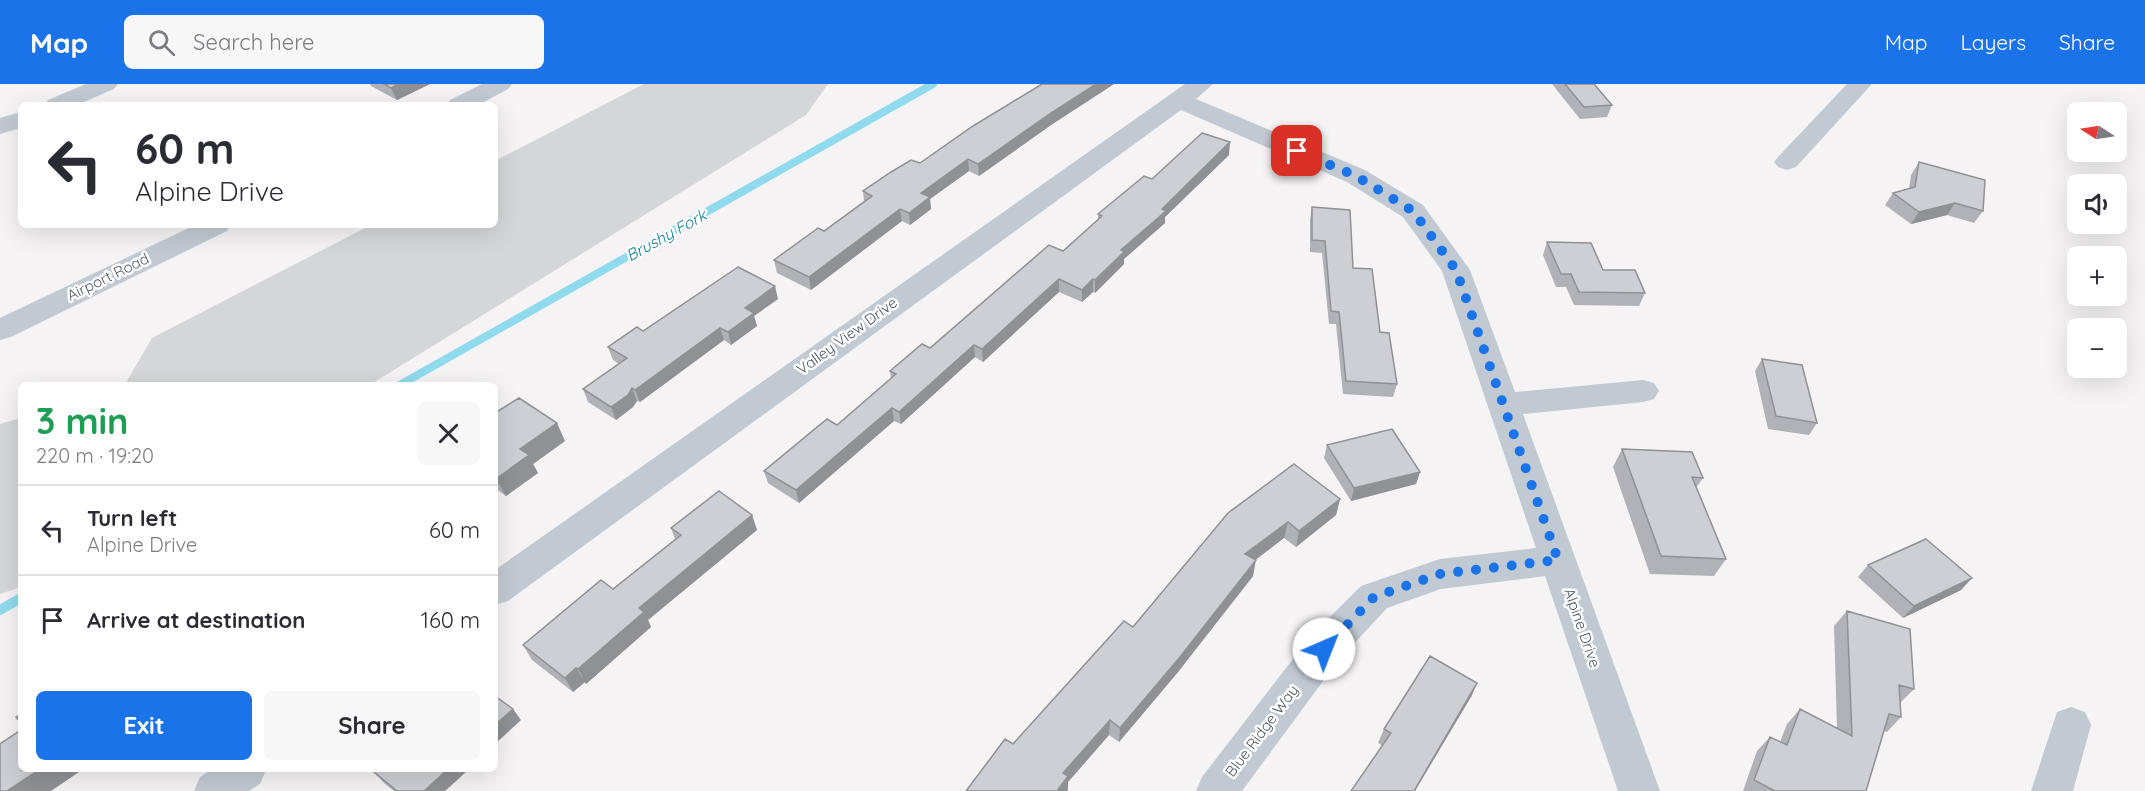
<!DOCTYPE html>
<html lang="en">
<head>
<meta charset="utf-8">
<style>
  :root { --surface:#fff; --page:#f7f7f7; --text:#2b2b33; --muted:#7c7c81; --line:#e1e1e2; --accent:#1a73e8 }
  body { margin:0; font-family:Quicksand,sans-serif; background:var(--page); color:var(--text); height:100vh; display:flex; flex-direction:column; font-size:22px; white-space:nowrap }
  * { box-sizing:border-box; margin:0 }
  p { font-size:20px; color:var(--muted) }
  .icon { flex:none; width:33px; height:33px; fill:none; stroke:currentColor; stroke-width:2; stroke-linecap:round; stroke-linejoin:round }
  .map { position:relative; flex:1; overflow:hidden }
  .panel { position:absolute; left:18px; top:298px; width:480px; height:390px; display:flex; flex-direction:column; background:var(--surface); border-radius:9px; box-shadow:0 6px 24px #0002 }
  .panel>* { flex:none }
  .top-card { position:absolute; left:18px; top:18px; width:480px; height:126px; border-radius:9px; box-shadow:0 6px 24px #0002; background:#fff; color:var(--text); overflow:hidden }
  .needle { width:39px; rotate:282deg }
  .tools { position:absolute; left:2067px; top:18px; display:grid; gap:12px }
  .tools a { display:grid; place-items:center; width:60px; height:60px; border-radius:9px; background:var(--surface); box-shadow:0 6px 24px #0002; font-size:30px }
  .pin { position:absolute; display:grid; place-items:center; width:51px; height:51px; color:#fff; margin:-26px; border-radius:12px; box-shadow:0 3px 9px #0006 }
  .me { position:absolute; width:66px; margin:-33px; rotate:44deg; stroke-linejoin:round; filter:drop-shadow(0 0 4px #0008) }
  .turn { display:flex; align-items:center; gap:21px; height:126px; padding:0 18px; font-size:27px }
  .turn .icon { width:78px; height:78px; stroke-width:2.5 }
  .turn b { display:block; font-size:42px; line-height:51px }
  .round { display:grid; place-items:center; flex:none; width:63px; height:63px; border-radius:9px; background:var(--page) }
  .head { display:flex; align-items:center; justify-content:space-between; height:102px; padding:0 18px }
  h1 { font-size:36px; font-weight:700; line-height:45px; color:#1e9e55 }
  .cta { display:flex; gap:12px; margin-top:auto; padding:12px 18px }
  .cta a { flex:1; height:69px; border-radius:9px; background:var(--accent); color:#fff; font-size:24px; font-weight:700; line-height:69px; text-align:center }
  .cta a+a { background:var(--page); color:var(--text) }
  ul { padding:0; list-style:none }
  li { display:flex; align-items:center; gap:18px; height:90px; padding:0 18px; border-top:2px solid var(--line) }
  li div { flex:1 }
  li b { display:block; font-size:22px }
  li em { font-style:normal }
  header { display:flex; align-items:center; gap:36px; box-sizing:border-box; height:84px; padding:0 30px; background:var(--accent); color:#fff }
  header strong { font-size:28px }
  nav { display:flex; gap:33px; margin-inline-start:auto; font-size:21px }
  .search { width:420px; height:54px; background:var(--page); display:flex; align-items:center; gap:15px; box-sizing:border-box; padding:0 21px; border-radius:9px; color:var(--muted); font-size:22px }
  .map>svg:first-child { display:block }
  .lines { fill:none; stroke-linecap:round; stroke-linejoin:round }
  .stream-far1 { stroke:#90daee; stroke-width:8 }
  .stream { stroke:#90daee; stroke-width:10 }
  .runway { fill:#d5d6d8; fill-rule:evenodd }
  .minor { fill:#c1cad2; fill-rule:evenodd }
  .wall { fill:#b0b2b7 }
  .shaded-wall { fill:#909195 }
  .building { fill:#cdcfd5; stroke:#909195; stroke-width:1.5 }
  .route { stroke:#1a73e8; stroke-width:10; stroke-dasharray:0 18 }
  .labels { text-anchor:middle; stroke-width:5; stroke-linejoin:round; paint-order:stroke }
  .street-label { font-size:15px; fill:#4a5661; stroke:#fff }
  .water-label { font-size:16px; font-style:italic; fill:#0c7c9b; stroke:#fff }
</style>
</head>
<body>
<header>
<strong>Map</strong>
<div class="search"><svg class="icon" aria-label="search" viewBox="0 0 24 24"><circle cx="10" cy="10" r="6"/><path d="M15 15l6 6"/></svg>Search here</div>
<nav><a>Map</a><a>Layers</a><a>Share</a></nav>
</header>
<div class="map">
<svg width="2145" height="707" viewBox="0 0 2145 707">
  <rect width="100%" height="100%" fill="#f5f3f3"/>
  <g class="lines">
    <!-- stream-far1 -->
    <path class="stream-far1" d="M 398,302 L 933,0"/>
    <!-- stream -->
    <path class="stream" d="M 0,526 L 21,514"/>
    <!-- runway -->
    <path class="runway" d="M 644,0 L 828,0 L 806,31 L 368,302 L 124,302 L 152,254 L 371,141 L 495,141 L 495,77 Z
      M 21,334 L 21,503 L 0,510 L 0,340 Z"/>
    <!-- minor -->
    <path class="minor" d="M 86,0 L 118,0 L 114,5 L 77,21 L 45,21 L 48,16 Z
      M 482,0 L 512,0 L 508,5 L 478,21 L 447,21 L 450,16 Z
      M 1185,0 L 1213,0 L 1196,15 L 1365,86 L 1423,121 L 1470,186 L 1515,308 L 1643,296 L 1654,299 L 1659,307 L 1654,315 L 1643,318 L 1523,330 L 1660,707 L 1618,707 L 1545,492 L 1441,505 L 1387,524 L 1338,577 L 1242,707 L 1196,707 L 1202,693 L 1310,553 L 1361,502 L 1440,475 L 1536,464 L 1442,187 L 1403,133 L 1347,98 L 1181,26 L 508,517 L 495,521 L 495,486 Z
      M 1847,0 L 1872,0 L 1796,83 L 1787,86 L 1778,83 L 1774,78 L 1778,73 Z
      M 21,28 L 21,44 L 0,50 L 0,34 Z
      M 195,141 L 231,141 L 227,147 L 11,253 L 0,256 L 0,234 Z
      M 2071,623 L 2085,628 L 2091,641 L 2073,707 L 2031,707 L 2057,628 Z
      M 211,686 L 266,686 L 260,700 L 249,707 L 194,707 L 200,693 Z"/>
  </g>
  <!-- wall -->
  <path class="wall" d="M 370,0 L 430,0 L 397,16 L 371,2 Z
    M 1042,0 L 1114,0 L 1051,41 L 979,92 L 969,87 L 930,115 L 931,125 L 910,141 L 902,137 L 811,206 L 777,189 L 774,176 L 824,147 L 864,117 L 863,107 L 920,79 Z
    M 1552,0 L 1594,0 L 1612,21 L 1607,33 L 1580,35 Z
    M 1229,71 L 1165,133 L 1165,139 L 1124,175 L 1124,180 L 1095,209 L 1093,208 L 1082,218 L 1059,208 L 983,278 L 975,273 L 901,340 L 894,337 L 799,419 L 768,399 L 764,387 L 837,341 L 891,294 L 890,287 L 930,264 L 1063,167 L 1098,136 L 1098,130 L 1152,95 Z
    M 1919,78 L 1983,127 L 1974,139 L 1947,131 L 1911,140 L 1885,121 L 1893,109 L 1909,105 L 1911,91 Z
    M 1312,123 L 1353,184 L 1380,248 L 1397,300 L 1393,313 L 1343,310 L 1336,240 L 1329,240 L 1322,169 L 1310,168 L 1310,136 Z
    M 1547,158 L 1603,186 L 1645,209 L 1639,222 L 1574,221 L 1566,203 L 1556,203 L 1543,171 Z
    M 778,215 L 754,232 L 757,242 L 731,261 L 724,256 L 640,318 L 637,317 L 633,323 L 616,336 L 588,318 L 583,305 L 619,280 L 613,276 L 608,263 L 643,247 Z
    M 1762,275 L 1817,339 L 1809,351 L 1768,345 L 1755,287 Z
    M 495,329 L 565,357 L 533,380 L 538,389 L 506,412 L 495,404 Z
    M 1327,361 L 1420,388 L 1416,400 L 1351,417 L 1324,374 Z
    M 1622,365 L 1703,394 L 1696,404 L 1726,475 L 1714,492 L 1650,490 L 1613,383 Z
    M 1340,415 L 1336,431 L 1296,463 L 1284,454 L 1255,476 L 1253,492 L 1178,588 L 1119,658 L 1109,651 L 1068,698 L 1068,706 L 1067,707 L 966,707 L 1013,660 L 1133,543 L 1228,429 Z
    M 752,431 L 757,446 L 648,536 L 651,543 L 586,600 L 585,598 L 573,608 L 532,576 L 523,561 L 613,505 L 675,455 L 671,444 Z
    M 1868,481 L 1972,494 L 1961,506 L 1903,534 L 1858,493 Z
    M 1847,527 L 1914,605 L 1900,619 L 1901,633 L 1887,648 L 1884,647 L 1866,707 L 1743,707 L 1757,667 L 1770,653 L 1780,658 L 1787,640 L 1800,625 L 1837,644 L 1834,542 Z
    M 1477,599 L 1471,613 L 1383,662 L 1378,659 L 1384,645 Z
    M 377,686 L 468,686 L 445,707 L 394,707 L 384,699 L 374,688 Z"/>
  <!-- shaded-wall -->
  <path class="shaded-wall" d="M 399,0 L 430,0 L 397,16 L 391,4 Z
    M 1096,0 L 1114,0 L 1051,41 L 979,92 L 978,80 L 1051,29 Z
    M 1230,58 L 1229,71 L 1165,133 L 1165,139 L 1124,175 L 1124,180 L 1095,209 L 1095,196 L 1121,166 Z
    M 968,75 L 969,87 L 930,115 L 931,125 L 910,141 L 909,129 L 921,109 Z
    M 1955,119 L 1947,131 L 1911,140 L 1919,128 Z
    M 900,125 L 902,137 L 811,206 L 809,193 Z
    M 1059,195 L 1059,208 L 983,278 L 982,265 Z
    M 1093,195 L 1093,208 L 1082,218 L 1082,206 Z
    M 775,202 L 778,215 L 754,232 L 757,242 L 731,261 L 728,248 L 745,224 Z
    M 720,244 L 724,256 L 640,318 L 635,306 Z
    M 974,261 L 975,273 L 901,340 L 899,328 Z
    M 632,304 L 637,317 L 633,323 L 616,336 L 611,323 Z
    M 892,324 L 894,337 L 799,419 L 796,406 Z
    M 557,339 L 565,357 L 533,380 L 538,389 L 506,412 L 496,395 L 520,365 Z
    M 1420,388 L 1416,400 L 1351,417 L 1354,404 Z
    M 1340,415 L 1336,431 L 1296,463 L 1299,447 Z
    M 752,431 L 757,446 L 648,536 L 651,543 L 586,600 L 578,585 L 639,524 Z
    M 1288,438 L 1284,454 L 1242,486 L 1245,470 Z
    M 1256,476 L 1253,492 L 1178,588 L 1119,658 L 1120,644 Z
    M 1972,494 L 1961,506 L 1903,534 L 1914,522 Z
    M 576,584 L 585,598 L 573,608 L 565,594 Z
    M 1477,599 L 1471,613 L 1415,707 L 1414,707 Z
    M 513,625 L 521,636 L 495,660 L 495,641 Z
    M 1110,636 L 1109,651 L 1068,698 L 1068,706 L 1067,707 L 1057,707 L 1063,689 Z
    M 39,686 L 82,686 L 51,707 L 7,707 Z
    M 447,686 L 468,686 L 445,707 L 424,707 Z"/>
  <!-- building -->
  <path class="building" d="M 384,0 L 399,0 L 391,4 Z
    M 1042,0 L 1096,0 L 1051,29 L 978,80 L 968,75 L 921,109 L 930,113 L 909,129 L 900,125 L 809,193 L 774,176 L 818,144 L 824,147 L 872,112 L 863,107 L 891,88 L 911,76 L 920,79 L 973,42 Z
    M 1565,0 L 1594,0 L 1612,21 L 1584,23 Z
    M 1202,49 L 1230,58 L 1162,125 L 1166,127 L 1121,166 L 1124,168 L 1095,196 L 1093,195 L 1082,206 L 1059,195 L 982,265 L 974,261 L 899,328 L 892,324 L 796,406 L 764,387 L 827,335 L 837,341 L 896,290 L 890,287 L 922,260 L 930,264 L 1049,161 L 1063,167 L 1102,132 L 1098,130 L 1144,92 L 1152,95 Z
    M 1919,78 L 1985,96 L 1983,127 L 1955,119 L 1919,128 L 1893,109 L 1915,103 Z
    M 1312,123 L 1350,126 L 1353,184 L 1372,185 L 1380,248 L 1389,249 L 1397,300 L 1346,297 L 1339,228 L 1331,227 L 1325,157 L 1312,156 Z
    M 1547,158 L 1591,159 L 1603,186 L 1635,186 L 1645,209 L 1579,208 L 1571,190 L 1561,190 Z
    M 738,183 L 775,202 L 745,224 L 754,229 L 728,248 L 720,244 L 635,306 L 632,304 L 628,311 L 611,323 L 583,305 L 627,274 L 608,263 L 637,243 L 643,247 Z
    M 1762,275 L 1802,281 L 1817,339 L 1776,332 Z
    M 519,314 L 557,339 L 520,365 L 529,371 L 496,395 L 495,394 L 495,329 Z
    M 1392,345 L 1420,388 L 1354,404 L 1327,361 Z
    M 1622,365 L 1692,368 L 1703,394 L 1692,393 L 1726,475 L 1661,472 Z
    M 1294,380 L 1340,415 L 1299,447 L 1288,438 L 1245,470 L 1256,476 L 1180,573 L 1120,644 L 1110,636 L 1063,689 L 1068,692 L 1057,707 L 966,707 L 1005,655 L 1013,660 L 1124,537 L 1133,543 L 1228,429 Z
    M 719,407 L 752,431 L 639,524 L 644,528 L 578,585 L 576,584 L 565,594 L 523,561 L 601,496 L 613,505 L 681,451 L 671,444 Z
    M 1926,455 L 1972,494 L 1914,522 L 1868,481 Z
    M 1847,527 L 1910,545 L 1914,605 L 1899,601 L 1901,633 L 1889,630 L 1866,707 L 1775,707 L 1754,696 L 1770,653 L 1787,661 L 1800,625 L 1852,652 Z
    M 1430,572 L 1477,599 L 1414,707 L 1351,707 L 1391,649 L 1384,645 Z
    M 495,612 L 513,625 L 495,641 Z
    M 21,630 L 21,640 L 16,633 Z
    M 21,646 L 21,686 L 39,686 L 7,707 L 0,707 L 0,660 Z
    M 377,686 L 447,686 L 424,707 L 397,707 L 374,688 Z"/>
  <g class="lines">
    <!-- route -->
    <path class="route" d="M 1297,67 L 1356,92 L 1413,127 L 1456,186 L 1558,476 L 1440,490 L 1374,513 L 1324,565"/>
  </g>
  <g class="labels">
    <!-- street labels -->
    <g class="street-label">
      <text transform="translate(108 193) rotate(-26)" y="5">Airport Road</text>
      <text transform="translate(847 252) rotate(-36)" y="5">Valley View Drive</text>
      <text transform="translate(1582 544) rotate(71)" y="5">Alpine Drive</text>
      <text transform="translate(1262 647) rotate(-53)" y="5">Blue Ridge Way</text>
    </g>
    <!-- water labels -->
    <g class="water-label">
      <text transform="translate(666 151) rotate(-29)" y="6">Brushy Fork</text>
    </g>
  </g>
</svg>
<div class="tools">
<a><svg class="needle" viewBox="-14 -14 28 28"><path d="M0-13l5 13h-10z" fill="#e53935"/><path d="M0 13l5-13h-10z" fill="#7c7c81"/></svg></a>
<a><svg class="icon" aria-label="sound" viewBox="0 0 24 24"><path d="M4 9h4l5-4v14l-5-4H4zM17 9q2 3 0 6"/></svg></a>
<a>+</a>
<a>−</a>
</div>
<div class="pin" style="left:1297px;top:67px;background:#d93025"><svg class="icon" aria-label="arrive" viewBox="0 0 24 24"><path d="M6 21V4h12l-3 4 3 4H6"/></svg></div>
<svg class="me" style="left:1324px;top:565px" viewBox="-20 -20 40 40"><circle r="19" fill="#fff"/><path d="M0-13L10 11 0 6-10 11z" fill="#1a73e8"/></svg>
<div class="top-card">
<div class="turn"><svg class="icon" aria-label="left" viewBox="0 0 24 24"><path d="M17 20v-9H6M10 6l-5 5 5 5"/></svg><div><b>60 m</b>Alpine Drive</div></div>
</div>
<section class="panel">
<div class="head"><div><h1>3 min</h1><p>220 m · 19:20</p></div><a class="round"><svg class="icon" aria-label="close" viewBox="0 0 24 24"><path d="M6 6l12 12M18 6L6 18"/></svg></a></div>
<ul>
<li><svg class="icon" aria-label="left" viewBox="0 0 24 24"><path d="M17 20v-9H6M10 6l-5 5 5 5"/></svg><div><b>Turn left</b><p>Alpine Drive</p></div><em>60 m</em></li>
<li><svg class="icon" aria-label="arrive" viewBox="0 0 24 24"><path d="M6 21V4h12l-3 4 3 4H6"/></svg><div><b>Arrive at destination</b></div><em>160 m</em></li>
</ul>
<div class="cta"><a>Exit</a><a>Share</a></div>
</section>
</div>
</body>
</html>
